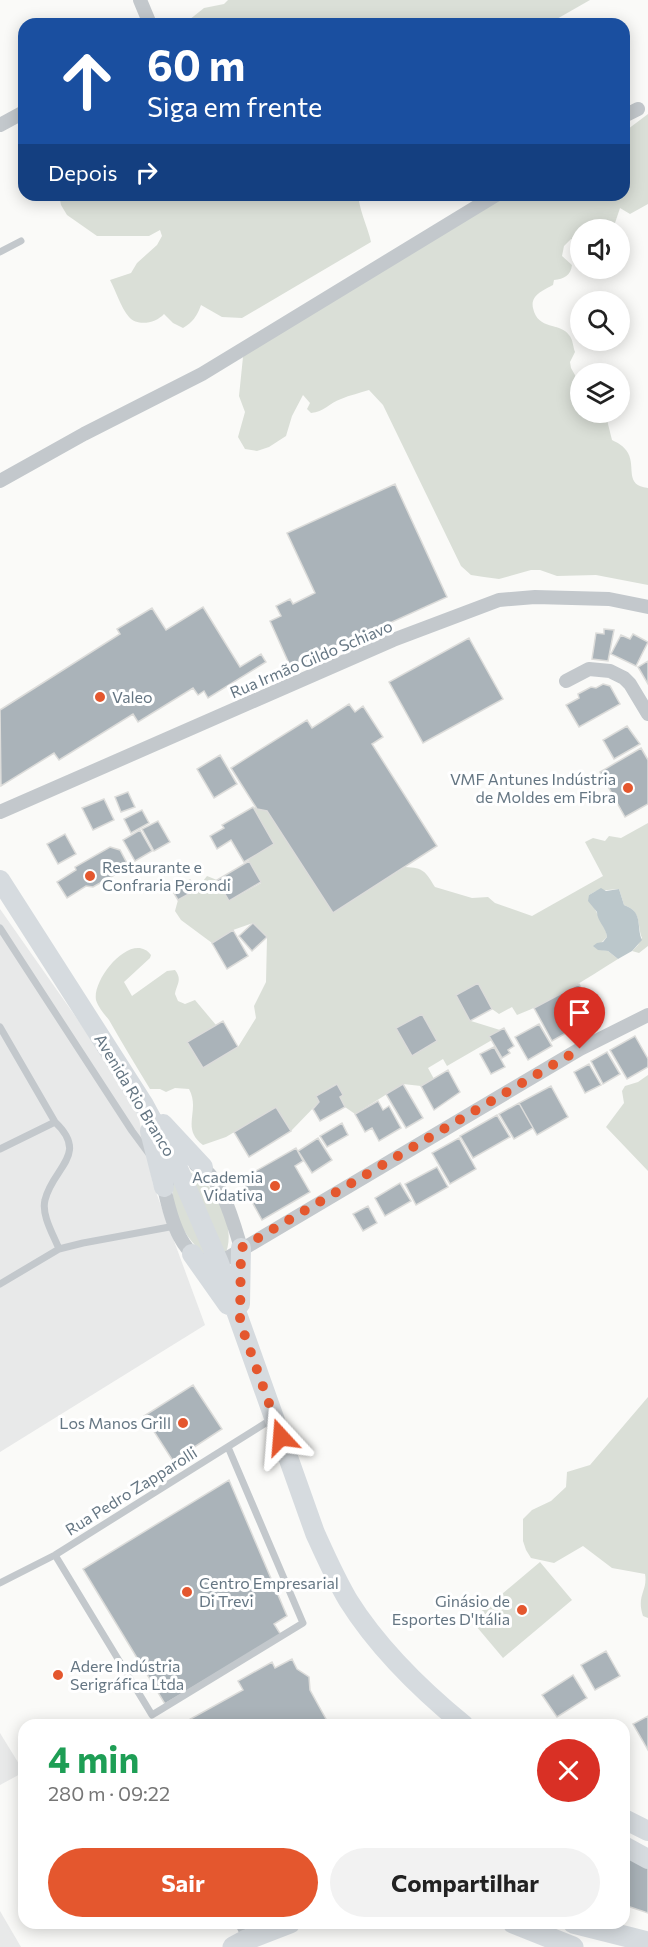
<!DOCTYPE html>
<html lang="pt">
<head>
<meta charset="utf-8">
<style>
  :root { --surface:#fff; --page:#f2f2f2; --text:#222; --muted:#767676; --accent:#e4572e }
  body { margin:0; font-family:Commissioner,sans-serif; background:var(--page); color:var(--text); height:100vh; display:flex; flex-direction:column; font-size:22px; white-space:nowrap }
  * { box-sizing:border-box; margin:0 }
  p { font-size:20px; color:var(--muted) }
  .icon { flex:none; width:33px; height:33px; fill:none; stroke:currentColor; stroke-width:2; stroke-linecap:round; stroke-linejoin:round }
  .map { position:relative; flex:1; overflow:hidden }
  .sheet { position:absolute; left:18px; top:1719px; width:612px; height:210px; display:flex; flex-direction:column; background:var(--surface); border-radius:18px; box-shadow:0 3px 15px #0003 }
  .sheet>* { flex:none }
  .banner { position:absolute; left:18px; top:18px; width:612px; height:183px; border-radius:18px; box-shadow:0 3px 15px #0003; background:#1a4fa0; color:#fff; overflow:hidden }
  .buttons { position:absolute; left:570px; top:219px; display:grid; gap:12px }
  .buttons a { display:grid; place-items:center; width:60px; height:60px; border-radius:50%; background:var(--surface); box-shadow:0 3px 15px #0003; font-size:30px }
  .pin { position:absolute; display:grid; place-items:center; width:51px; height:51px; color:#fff; margin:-62px -26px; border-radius:50% 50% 50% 0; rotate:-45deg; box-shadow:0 0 6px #0007 }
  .pin .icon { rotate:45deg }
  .me { position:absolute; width:66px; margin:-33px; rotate:341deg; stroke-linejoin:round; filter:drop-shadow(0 0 4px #0008) }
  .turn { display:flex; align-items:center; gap:21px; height:126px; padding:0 30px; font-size:27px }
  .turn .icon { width:78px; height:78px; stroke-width:2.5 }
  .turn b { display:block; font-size:42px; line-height:51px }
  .then { display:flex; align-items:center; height:57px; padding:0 30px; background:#0003; gap:12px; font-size:22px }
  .round { display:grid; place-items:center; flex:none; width:63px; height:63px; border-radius:32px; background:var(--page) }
  .summary { display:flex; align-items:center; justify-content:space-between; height:102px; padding:0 30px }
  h1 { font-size:36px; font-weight:700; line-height:45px; color:#1e9e55 }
  .action { display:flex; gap:12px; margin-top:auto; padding:12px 30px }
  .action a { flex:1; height:69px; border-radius:36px; background:var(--accent); color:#fff; font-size:24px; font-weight:700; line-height:69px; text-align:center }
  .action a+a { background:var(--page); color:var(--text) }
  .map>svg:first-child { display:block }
  .built { fill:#e8e9e9 }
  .green { fill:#dadfd7 }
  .water { fill:#bbc7cb }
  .building { fill:#aab3b9; stroke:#dcdcda; stroke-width:1.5 }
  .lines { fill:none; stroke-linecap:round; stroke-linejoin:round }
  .service { stroke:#c3c8cc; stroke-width:7 }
  .minor { stroke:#c3c8cc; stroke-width:14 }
  .secondary { stroke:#d6dbdf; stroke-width:20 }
  .primary { stroke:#d6dbdf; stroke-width:21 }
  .route { stroke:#e4572e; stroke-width:10; stroke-dasharray:0 18 }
  .poi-dot { fill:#e4572e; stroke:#fff; stroke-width:2 }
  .labels { text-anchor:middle; stroke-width:6; stroke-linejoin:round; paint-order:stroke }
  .street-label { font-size:16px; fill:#657683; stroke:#fff }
  .poi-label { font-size:16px; fill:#657683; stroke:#fff; text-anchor:start }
</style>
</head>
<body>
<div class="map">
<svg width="648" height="1947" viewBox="0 0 648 1947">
  <rect width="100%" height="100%" fill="#fafaf8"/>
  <!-- built -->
  <path class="built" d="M 0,909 L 106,1060 L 138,1114 L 153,1184 L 205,1325 L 0,1452 Z
    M 0,1733 L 24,1772 L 0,1785 Z
    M 0,1911 L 21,1947 L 0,1947 Z"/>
  <!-- green -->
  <path class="green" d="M 228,0 L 590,0 L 548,24 L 184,24 L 204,8 L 224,4 Z
    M 648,114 L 648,204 L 630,214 L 620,208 L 615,223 L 610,229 L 580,230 L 580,241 L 571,239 L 564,246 L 562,256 L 572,265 C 571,275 564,279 554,280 L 553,285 C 544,290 530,295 533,308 C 538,331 560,322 569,335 C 573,339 573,347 575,352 L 570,362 L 571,368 L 580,384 L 580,412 L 609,413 L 607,420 L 612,440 C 618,443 624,446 628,453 C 636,468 624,485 648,488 L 648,585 L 596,575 L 557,576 L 540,570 L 531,570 L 499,579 L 484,577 L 471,575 L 461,566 L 383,405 L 369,390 C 360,393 350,395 341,399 C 329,403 324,412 311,413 L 307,409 L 310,403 L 303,395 L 292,416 L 286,436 L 269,447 L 257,451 L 245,449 L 238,437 L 245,412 L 239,396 L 243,357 L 261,339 L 505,195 L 624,195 L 624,132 Z
    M 59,195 L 359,195 C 357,205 369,230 371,242 L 242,318 L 222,317 L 201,305 C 197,316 193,322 183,328 L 173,323 L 164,314 C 156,323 138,327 129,317 C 121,308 116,291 110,280 L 131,273 L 137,263 L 157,245 L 162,236 L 160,230 L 149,236 L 97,236 L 67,215 L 61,205 Z
    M 253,807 L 267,811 L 333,913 L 405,867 C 424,868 425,871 435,887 L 472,898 L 488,897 L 495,903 L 532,916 L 603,876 L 585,842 L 593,838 L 605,841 L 609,836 L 621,838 L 648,823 L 648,946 L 639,953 L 632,951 L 638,945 L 642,938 C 637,926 642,911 624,905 L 619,889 L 596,891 L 589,895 C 593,910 605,922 607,937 L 601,943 L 602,950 L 608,951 L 618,959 C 586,979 553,1001 517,1015 L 512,1007 L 499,1014 L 492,1009 L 456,995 L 471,1021 L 500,1030 L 490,1036 L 492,1040 L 447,1066 L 443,1059 L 428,1068 L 434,1079 L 421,1086 L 403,1084 L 355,1114 L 345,1107 L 340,1097 L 343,1095 L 336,1084 L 316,1096 L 319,1102 L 291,1131 L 276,1107 L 226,1137 L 203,1145 C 180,1128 201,1111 189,1089 L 175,1088 L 166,1092 L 160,1089 L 150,1089 C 136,1066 122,1043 109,1020 C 105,1015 98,1007 96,1000 C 92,979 132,930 151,955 L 150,958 L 124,982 L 132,996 L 167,971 L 175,970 C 183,980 176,985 175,994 L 178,1001 L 185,1004 L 195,1000 L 216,1025 L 187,1042 L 202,1067 L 238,1047 L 256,1018 L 254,1006 L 266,982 L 267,937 L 253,923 L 233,930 L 212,943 L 181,920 L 175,911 L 178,900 L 196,890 L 207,876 L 217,880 L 229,901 L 261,883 L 248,859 L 274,844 Z
    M 648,1075 L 648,1171 L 606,1127 L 624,1103 L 622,1091 L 625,1086 L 638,1082 Z
    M 186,1171 C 216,1180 239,1229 224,1257 Z
    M 174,1175 L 211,1261 C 184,1238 168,1211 174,1175 Z
    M 648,1397 L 648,1618 L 643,1616 C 636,1595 648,1591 645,1574 L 612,1568 L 583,1546 L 554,1563 L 531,1558 L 526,1550 L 523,1541 L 523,1519 L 532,1510 L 551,1501 L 566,1487 L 567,1472 L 590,1465 Z
    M 540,1562 L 572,1600 L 503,1658 L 471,1620 Z"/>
  <!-- water -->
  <path class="water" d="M 601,888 L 606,891 L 619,889 L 624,905 C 644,912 636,927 642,940 L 632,951 L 618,959 L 608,951 L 598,950 L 593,946 L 597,943 L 603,942 L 607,937 C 606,927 597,921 597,912 L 588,901 L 589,895 Z"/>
  <!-- building -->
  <path class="building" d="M 395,484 L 447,597 L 291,668 L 270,621 L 281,616 L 276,606 L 290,599 L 293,604 L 315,593 L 287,533 Z
    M 203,607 L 240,667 L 261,654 L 266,662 L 208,698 L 204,691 L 198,695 L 193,688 L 138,722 L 133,714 L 59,760 L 54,753 L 1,786 L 0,710 L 120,634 L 117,629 L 152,608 L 166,630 Z
    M 604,629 L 614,630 L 608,661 L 592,659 L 596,633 L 604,634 Z
    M 633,634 L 648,642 L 636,666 L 611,654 L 621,635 L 630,639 Z
    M 469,638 L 503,699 L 423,743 L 389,682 Z
    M 648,661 L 648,684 L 638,667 Z
    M 603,684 L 610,686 L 620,704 L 579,727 L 566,705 L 579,698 L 578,694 L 591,687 L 596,688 Z
    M 349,704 L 355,712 L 363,706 L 383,737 L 372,744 L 437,846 L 333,913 L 267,811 L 257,809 L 231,768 L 307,720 L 312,728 Z
    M 627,726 L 640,744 L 614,759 L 603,740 Z
    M 641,748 L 648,760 L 648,804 L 625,817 L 600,772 Z
    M 220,755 L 237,784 L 214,798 L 197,769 Z
    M 128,792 L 135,807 L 121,812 L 115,797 Z
    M 104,799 L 114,820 L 93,830 L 82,808 Z
    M 253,807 L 274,844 L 244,862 L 231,840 L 217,849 L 210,836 L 224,828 L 222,825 Z
    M 142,810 L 149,823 L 131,833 L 124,819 Z
    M 158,821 L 170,842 L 154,851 L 142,829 Z
    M 140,830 L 152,851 L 135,861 L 123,840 Z
    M 65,834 L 76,854 L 58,864 L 47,844 Z
    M 110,847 L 120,850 L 129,867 L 93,887 L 86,886 L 67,898 L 57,882 L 76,870 L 75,867 Z
    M 249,861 L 261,882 L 229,901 L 217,880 Z
    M 190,880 L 196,890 L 178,900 L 172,890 Z
    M 253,923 L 267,937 L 252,951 L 239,936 Z
    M 233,930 L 248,956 L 227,969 L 212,943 Z
    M 478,983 L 492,1009 L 470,1021 L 456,995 Z
    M 579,984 L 596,1016 L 552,1041 L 534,1008 Z
    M 422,1014 L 437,1041 L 412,1056 L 396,1028 Z
    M 223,1021 L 238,1047 L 203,1068 L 187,1042 Z
    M 539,1024 L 552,1046 L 528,1060 L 515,1037 Z
    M 504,1028 L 514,1046 L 508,1050 L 510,1053 L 502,1058 L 489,1036 Z
    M 635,1036 L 648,1059 L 648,1067 L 627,1079 L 610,1050 Z
    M 494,1047 L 505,1067 L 491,1074 L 480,1054 Z
    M 607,1052 L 620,1074 L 603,1084 L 591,1061 Z
    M 589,1064 L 601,1085 L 585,1093 L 574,1072 Z
    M 448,1070 L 460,1092 L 434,1110 L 421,1086 Z
    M 337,1084 L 343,1095 L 340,1097 L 345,1107 L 320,1121 L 313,1109 L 319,1102 L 316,1096 Z
    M 403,1084 L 423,1118 L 406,1128 L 386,1094 Z
    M 551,1086 L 568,1117 L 537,1135 L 519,1103 Z
    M 378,1101 L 383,1110 L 389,1106 L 401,1128 L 379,1141 L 372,1128 L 365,1132 L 355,1114 Z
    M 519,1103 L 533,1128 L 514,1139 L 499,1114 Z
    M 276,1107 L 291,1131 L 249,1157 L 234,1132 Z
    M 497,1115 L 510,1137 L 473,1158 L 460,1136 Z
    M 342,1123 L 348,1135 L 327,1147 L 320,1136 Z
    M 318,1138 L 332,1160 L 312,1173 L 298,1151 Z
    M 459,1138 L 476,1169 L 450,1184 L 432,1153 Z
    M 296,1148 L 303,1161 L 295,1166 L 310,1192 L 262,1220 L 240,1180 Z
    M 437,1167 L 448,1187 L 416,1205 L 405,1184 Z
    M 400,1183 L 411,1201 L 385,1216 L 375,1198 Z
    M 368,1206 L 377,1223 L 363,1231 L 353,1214 Z
    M 193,1385 L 222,1429 L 173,1461 L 144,1416 Z
    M 229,1480 L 287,1616 L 274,1624 L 281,1635 L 165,1704 L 83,1569 Z
    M 606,1651 L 620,1676 L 595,1690 L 581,1665 Z
    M 292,1659 L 297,1669 L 309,1677 L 310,1690 L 326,1719 L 333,1725 L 185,1725 L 185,1722 L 243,1690 L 238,1681 L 272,1662 L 275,1668 Z
    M 573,1675 L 587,1698 L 557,1717 L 542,1695 Z
    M 648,1716 L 648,1750 L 633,1724 Z
    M 624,1856 L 648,1865 L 648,1913 L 624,1905 Z"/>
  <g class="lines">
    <!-- service -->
    <path class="service" d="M 0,252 L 21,241
      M 0,928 L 132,1131 L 149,1154
      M 0,1027 L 55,1122 C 90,1155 52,1168 45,1200 C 41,1215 54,1236 59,1249
      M 0,1149 L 55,1122
      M 0,1284 L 59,1249 L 83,1243 L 175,1226
      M 55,1555 L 152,1715 L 303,1623 L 228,1447
      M 0,1583 L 55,1555 L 272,1419
      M 238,1923 L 245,1937"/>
    <!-- minor -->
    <path class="minor" d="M 140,0 L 150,24
      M 624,116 L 638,109
      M 0,125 L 24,112
      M 0,481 L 84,434 L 202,374 L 496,195
      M 566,681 L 589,669 L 610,671 L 624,678 L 630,684 L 648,714
      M 0,812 L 393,640 L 499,600 L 535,597 L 609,599 L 648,607
      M 196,1165 C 221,1173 234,1225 241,1248
      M 168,1181 L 164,1187 C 170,1216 182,1266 219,1263 L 580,1049 L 648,1015"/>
    <!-- secondary -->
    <path class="secondary" d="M 0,880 L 144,1105 L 177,1166 L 219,1263 L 315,1533 C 325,1555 335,1578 348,1600 C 378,1648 420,1689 464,1725
      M 163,1124 L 203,1167
      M 150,1131 L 164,1187
      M 192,1254 L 228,1305
      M 240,1304 L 241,1248
      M 624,1819 L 648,1831
      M 624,1846 L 648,1859"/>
    <!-- primary -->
    <path class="primary" d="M 513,1923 L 573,1947
      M 573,1923 L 648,1942
      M 233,1947 L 246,1940 L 290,1923"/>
  </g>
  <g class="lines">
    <!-- route -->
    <path class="route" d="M 281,1437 L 240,1322 L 241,1248 L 580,1049"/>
  </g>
  <!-- markers -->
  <g class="poi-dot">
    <circle cx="100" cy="697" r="6"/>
    <circle cx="628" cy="788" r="6"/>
    <circle cx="90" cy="876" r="6"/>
    <circle cx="275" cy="1186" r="6"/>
    <circle cx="183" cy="1423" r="6"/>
    <circle cx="187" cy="1592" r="6"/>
    <circle cx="522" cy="1610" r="6"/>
    <circle cx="58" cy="1675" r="6"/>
  </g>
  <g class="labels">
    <!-- street labels -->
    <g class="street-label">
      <text transform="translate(311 659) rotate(-23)" y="6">Rua Irmão Gildo Schiavo</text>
      <text transform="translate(135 1095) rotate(59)" y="6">Avenida Rio Branco</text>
      <text transform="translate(131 1491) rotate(-32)" y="6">Rua Pedro Zapparolli</text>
    </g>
    <!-- poi labels -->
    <g class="poi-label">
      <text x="112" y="703">Valeo</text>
      <text x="616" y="785" text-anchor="end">VMF Antunes Indústria<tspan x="616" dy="18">de Moldes em Fibra</tspan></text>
      <text x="102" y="873">Restaurante e<tspan x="102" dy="18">Confraria Perondi</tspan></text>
      <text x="263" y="1183" text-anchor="end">Academia<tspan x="263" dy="18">Vidativa</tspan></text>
      <text x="171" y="1429" text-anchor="end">Los Manos Grill</text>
      <text x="199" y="1589">Centro Empresarial<tspan x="199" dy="18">Di Trevi</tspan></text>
      <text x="510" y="1607" text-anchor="end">Ginásio de<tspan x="510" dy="18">Esportes D'Itália</tspan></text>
      <text x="70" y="1672">Adere Indústria<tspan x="70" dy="18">Serigráfica Ltda</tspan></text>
    </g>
  </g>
</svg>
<div class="buttons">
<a><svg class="icon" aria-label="sound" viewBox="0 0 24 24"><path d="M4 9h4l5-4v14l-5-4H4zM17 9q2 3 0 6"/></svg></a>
<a><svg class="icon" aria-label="search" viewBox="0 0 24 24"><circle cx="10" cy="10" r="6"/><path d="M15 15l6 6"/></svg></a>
<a><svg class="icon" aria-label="layers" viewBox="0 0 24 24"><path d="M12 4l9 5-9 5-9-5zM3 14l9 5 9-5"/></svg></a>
</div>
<div class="pin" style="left:580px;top:1049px;background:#d93025"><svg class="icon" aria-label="arrive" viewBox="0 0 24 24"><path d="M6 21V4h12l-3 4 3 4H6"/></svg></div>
<svg class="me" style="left:281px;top:1437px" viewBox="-20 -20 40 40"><path d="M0-17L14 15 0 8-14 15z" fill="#e4572e" stroke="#fff" stroke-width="4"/></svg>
<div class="banner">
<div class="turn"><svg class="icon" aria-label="ahead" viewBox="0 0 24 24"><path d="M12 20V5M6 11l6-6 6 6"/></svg><div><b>60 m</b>Siga em frente</div></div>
<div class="then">Depois<svg class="icon" aria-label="right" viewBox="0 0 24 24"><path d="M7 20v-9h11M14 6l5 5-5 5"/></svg></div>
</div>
<section class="sheet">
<div class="summary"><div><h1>4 min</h1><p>280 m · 09:22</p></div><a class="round" style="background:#d93025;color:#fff"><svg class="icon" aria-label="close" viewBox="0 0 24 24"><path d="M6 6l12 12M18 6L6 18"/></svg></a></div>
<div class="action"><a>Sair</a><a>Compartilhar</a></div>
</section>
</div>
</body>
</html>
